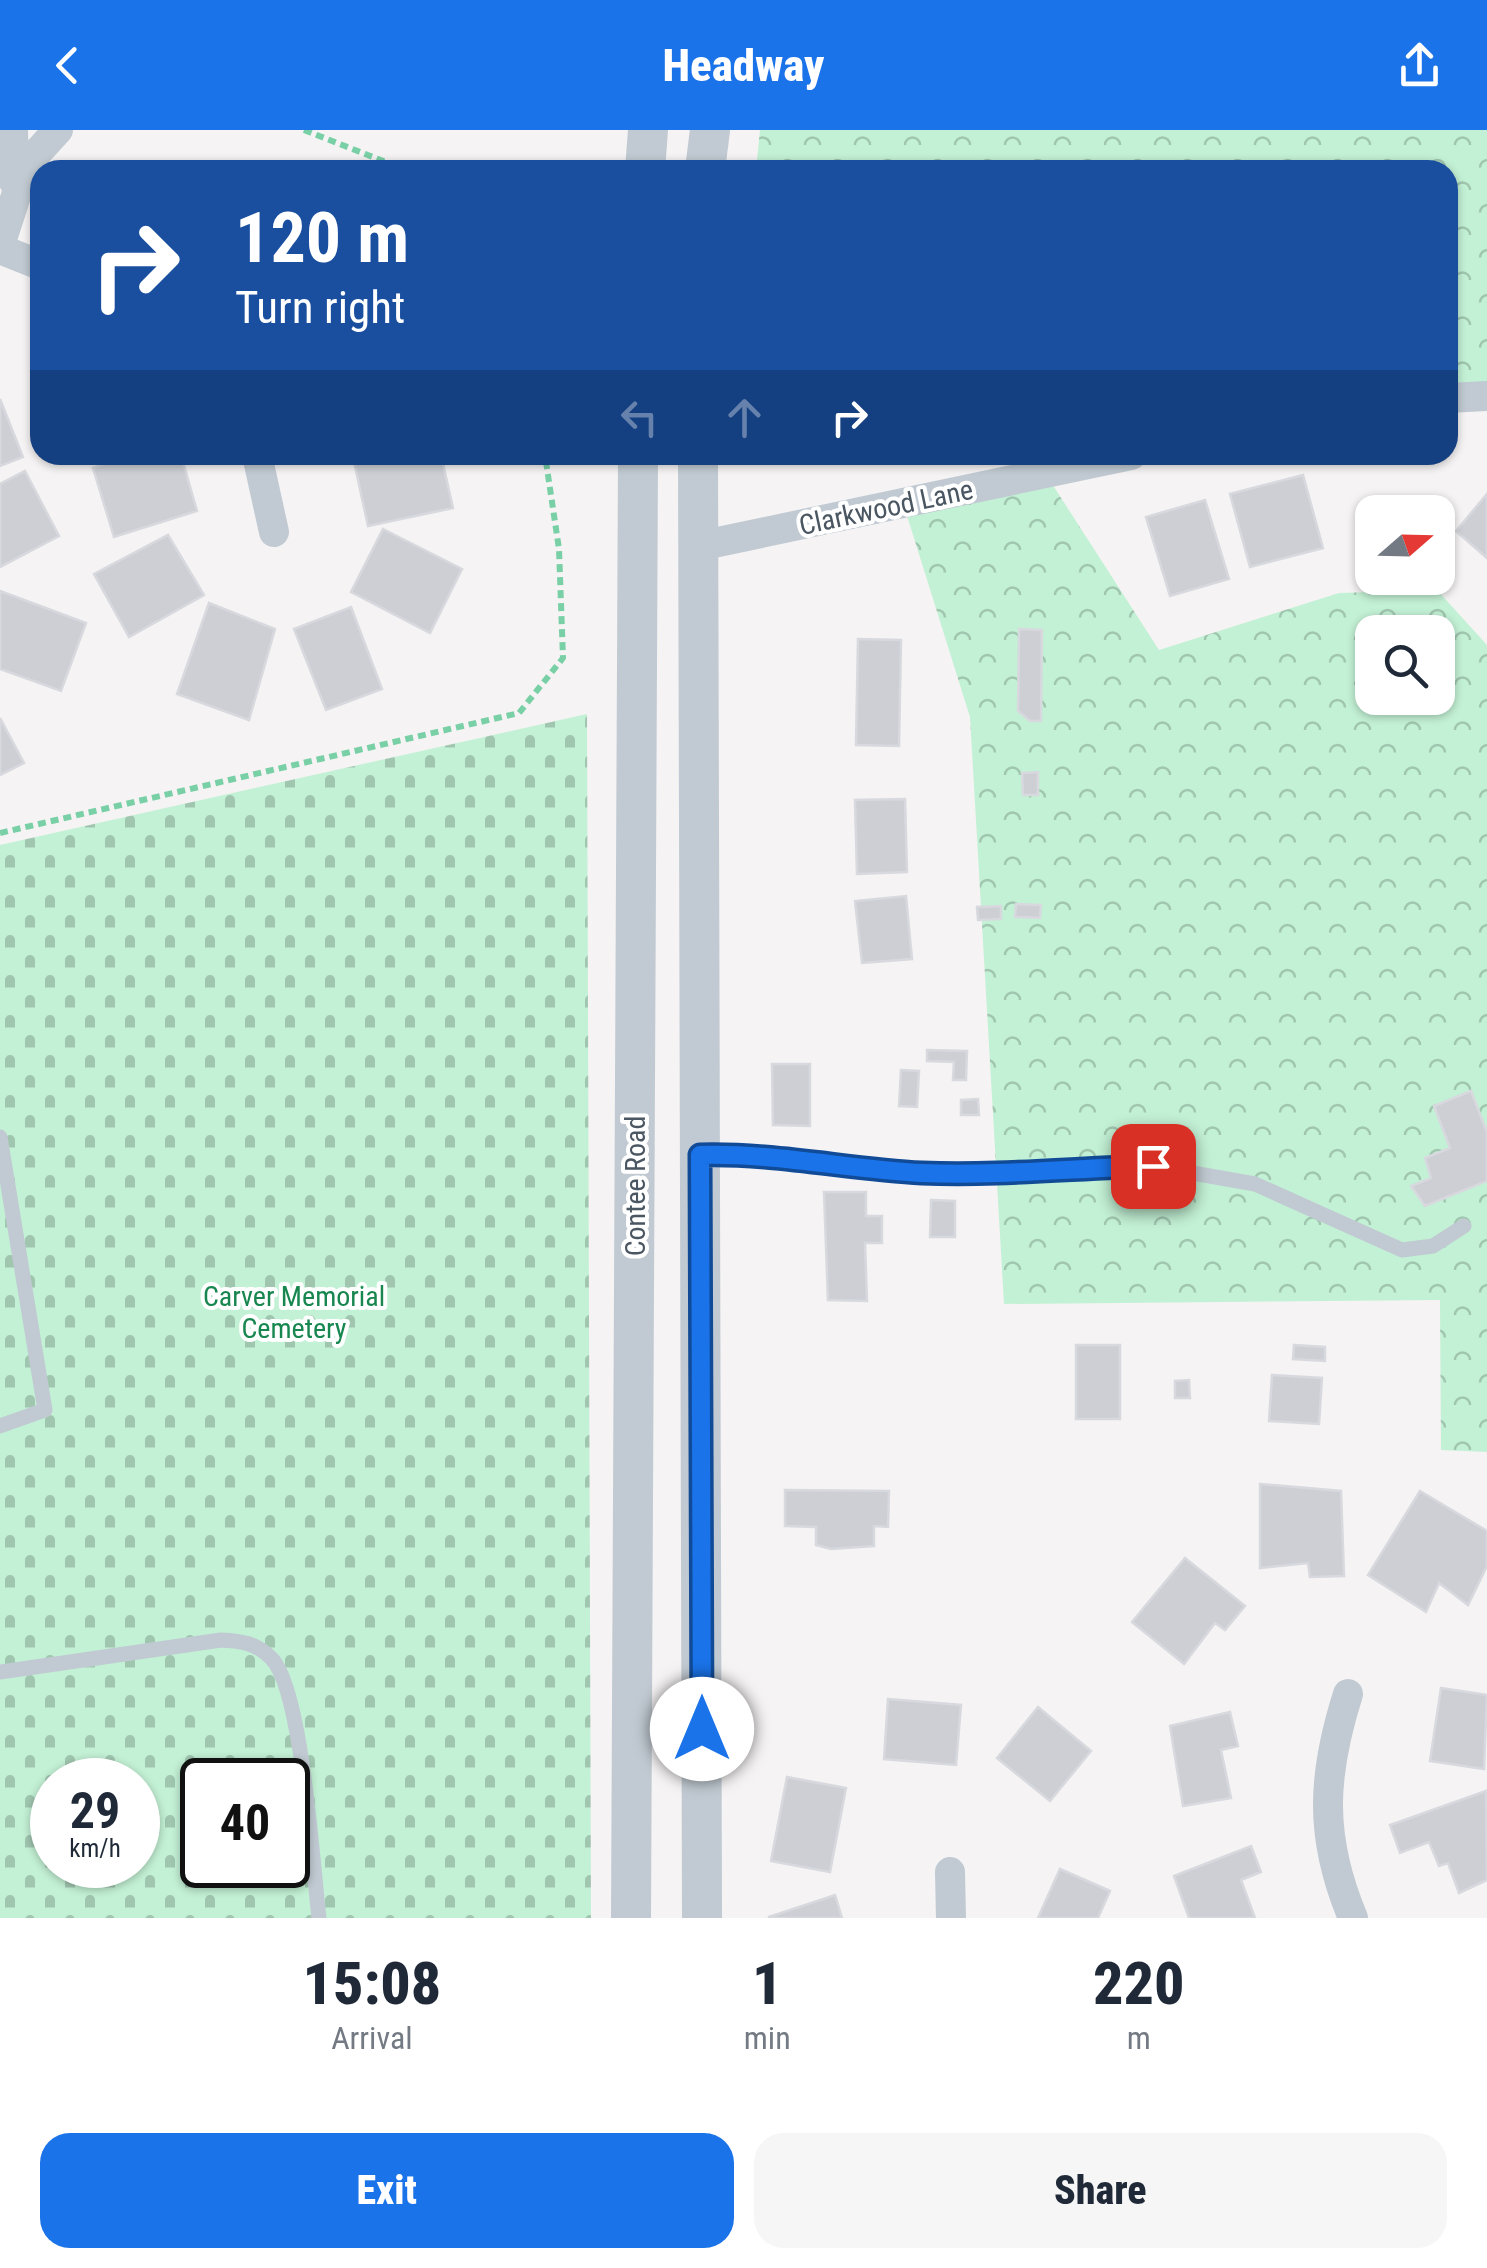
<!DOCTYPE html>
<html lang="en">
<head>
<meta charset="utf-8">
<style>
  :root { --surface:#fff; --page:#f6f6f7; --text:#1f2937; --muted:#747a83; --accent:#1a73e8 }
  body { margin:0; font-family:"Roboto Condensed",sans-serif; background:var(--page); color:var(--text); height:100vh; display:flex; flex-direction:column; font-size:38px; white-space:nowrap }
  * { box-sizing:border-box; margin:0 }
  p { font-size:32px; color:var(--muted) }
  .icon { flex:none; width:55px; height:55px; fill:none; stroke:currentColor; stroke-width:2; stroke-linecap:round; stroke-linejoin:round }
  .map { position:relative; height:1788px; overflow:hidden }
  .details { display:flex; flex-direction:column; background:var(--surface); flex:1 }
  .details>* { flex:none }
  .guide { position:absolute; left:30px; top:30px; width:1428px; height:305px; border-radius:30px; box-shadow:0 2px 8px #0004; background:#1a4fa0; color:#fff; overflow:hidden }
  .needle { width:65px; rotate:70deg }
  .controls { position:absolute; left:1355px; top:365px; display:grid; gap:20px }
  .controls a { display:grid; place-items:center; width:100px; height:100px; border-radius:20px; background:var(--surface); box-shadow:0 2px 8px #0004; font-size:50px }
  .speed { position:absolute; left:30px; top:1628px; display:flex; gap:20px; font-size:50px; font-weight:700; text-align:center }
  .speed>* { display:grid; place-content:center; width:130px; height:130px; border-radius:50%; background:var(--surface); box-shadow:0 2px 8px #0004; line-height:1 }
  .speed small { font-size:25px; font-weight:400 }
  .speed .limit { border:5px solid #111; border-radius:15px; background:#fff; color:#111 }
  .pin { position:absolute; display:grid; place-items:center; width:85px; height:85px; color:#fff; margin:-42px; border-radius:20px; box-shadow:0 5px 15px #0006 }
  .me { position:absolute; width:110px; margin:-55px; rotate:0deg; stroke-linejoin:round; filter:drop-shadow(0 0 8px #0008) }
  .turn { display:flex; align-items:center; gap:35px; height:210px; padding:0 40px; font-size:45px }
  .turn .icon { width:130px; height:130px; stroke-width:2.5 }
  .turn b { display:block; font-size:70px; line-height:85px }
  .lanes { display:flex; align-items:center; height:95px; padding:0 40px; background:#0003; justify-content:center; gap:50px; direction:ltr }
  .lanes .off { opacity:.35 }
  .eta { display:flex; justify-content:space-evenly; align-items:center; height:170px; text-align:center }
  .eta b { font-size:60px; font-weight:800; line-height:70px }
  .button { display:flex; gap:20px; margin-top:auto; padding:20px 40px }
  .button a { flex:1; height:115px; border-radius:30px; background:var(--accent); color:#fff; font-size:40px; font-weight:800; line-height:115px; text-align:center }
  .button a+a { background:var(--page); color:var(--text) }
  header { display:flex; justify-content:space-between; align-items:center; height:130px; padding:0 40px; background:var(--accent); color:#fff; font-size:45px; font-weight:800 }
  .map>svg:first-child { display:block }
  .forest { fill:url(#forest-crowns); fill-rule:evenodd }
  .cemetery { fill:url(#cemetery-stones); fill-rule:evenodd }
  .building { fill:#cdcfd5; stroke:#d7d9de; stroke-width:2.5 }
  .lines { fill:none; stroke-linecap:round; stroke-linejoin:round }
  .path { stroke:#7ad0a6; stroke-width:6; stroke-dasharray:8 5; stroke-linecap:butt }
  .service { stroke:#c1cad2; stroke-width:15 }
  .minor { stroke:#c1cad2; stroke-width:30 }
  .tertiary { stroke:#c1cad2; stroke-width:40 }
  .route-casing { stroke:#114b97; stroke-width:25 }
  .route { stroke:#1a73e8; stroke-width:18 }
  .labels { text-anchor:middle; stroke-width:8; stroke-linejoin:round; paint-order:stroke }
  .street-label { font-size:28px; fill:#4a5661; stroke:#fff }
  .park-label { font-size:28px; fill:#17864f; stroke:#fff }
</style>
</head>
<body>
<header><svg class="icon" aria-label="back" viewBox="0 0 24 24"><path d="M15 5l-7 7 7 7"/></svg>Headway<svg class="icon" aria-label="share" viewBox="0 0 24 24"><path d="M12 15V3M7 8l5-5 5 5M5 13v7h14v-7"/></svg></header>
<div class="map">
<svg width="1487" height="1788" viewBox="0 0 1487 1788">
  <defs>
    <pattern id="forest-crowns" width="20" height="18" patternUnits="userSpaceOnUse" patternTransform="scale(2.5)"><rect width="20" height="18" fill="#c3f1d5"/><path d="M2 6a3 3 0 1 1 6 0M12 15a3 3 0 1 1 6 0" fill="none" stroke="#a0c6b0"/></pattern>
    <pattern id="cemetery-stones" width="16" height="16" patternUnits="userSpaceOnUse" patternTransform="scale(2.5)"><rect width="16" height="16" fill="#c3f1d5"/><path d="M2 7V4a2 2 0 0 1 4 0v3zM10 15v-3a2 2 0 0 1 4 0v3z" fill="#a0c6b0"/></pattern>
  </defs>
  <rect width="100%" height="100%" fill="#f5f3f3"/>
  <!-- forest -->
  <path class="forest" d="M 760,0 L 1487,0 L 1487,266 L 1448,268 L 1448,40 L 756,40 Z
    M 1045,343 L 1159,520 L 1339,463 L 1437,460 L 1487,515 L 1487,1322 L 1441,1320 L 1440,1170 L 1004,1174 L 970,587 L 903,373 ZM 1372,502 L 1438,502 L 1438,568 L 1372,568 Z"/>
  <!-- cemetery -->
  <path class="cemetery" d="M 587,584 L 591,1788 L 0,1788 L 0,715 ZM 52,1650 L 138,1650 L 138,1735 L 52,1735 ZM 202,1650 L 288,1650 L 288,1735 L 202,1735 Z"/>
  <!-- building -->
  <path class="building" d="M 0,269 L 23,327 L 0,336 Z
    M 130,325 L 181,325 L 197,381 L 114,407 L 93,338 Z
    M 363,325 L 441,325 L 453,378 L 368,396 L 353,327 Z
    M 25,341 L 59,406 L 0,437 L 0,354 Z
    M 1303,345 L 1323,418 L 1250,437 L 1230,364 Z
    M 1487,364 L 1487,428 L 1456,401 Z
    M 1205,370 L 1229,449 L 1170,466 L 1146,387 Z
    M 383,399 L 462,439 L 430,503 L 351,462 Z
    M 168,405 L 204,465 L 129,507 L 94,444 Z
    M 0,461 L 86,493 L 61,561 L 0,539 Z
    M 209,473 L 275,499 L 249,590 L 177,564 Z
    M 351,477 L 382,559 L 326,580 L 294,499 Z
    M 1019,499 L 1042,500 L 1041,591 L 1030,591 L 1018,581 Z
    M 858,509 L 901,510 L 899,616 L 856,615 Z
    M 0,588 L 24,633 L 0,645 Z
    M 1038,642 L 1038,665 L 1023,665 L 1022,643 Z
    M 905,669 L 907,742 L 857,744 L 855,670 Z
    M 906,766 L 912,829 L 862,833 L 855,771 Z
    M 1016,774 L 1041,775 L 1040,788 L 1015,787 Z
    M 1001,776 L 1001,789 L 978,790 L 977,777 Z
    M 927,920 L 967,921 L 966,950 L 953,950 L 954,932 L 927,931 Z
    M 772,934 L 810,934 L 810,996 L 773,995 Z
    M 901,940 L 919,941 L 917,977 L 899,976 Z
    M 1471,961 L 1487,1002 L 1487,1051 L 1425,1076 L 1411,1056 L 1431,1048 L 1425,1028 L 1450,1018 L 1434,976 Z
    M 978,969 L 979,985 L 961,985 L 961,970 Z
    M 824,1062 L 866,1062 L 866,1086 L 882,1086 L 882,1113 L 865,1113 L 867,1171 L 828,1170 Z
    M 931,1070 L 955,1071 L 955,1107 L 930,1107 Z
    M 1076,1215 L 1120,1215 L 1120,1289 L 1076,1289 Z
    M 1294,1215 L 1325,1217 L 1325,1231 L 1293,1229 Z
    M 1272,1245 L 1322,1248 L 1319,1294 L 1269,1291 Z
    M 1189,1250 L 1190,1268 L 1175,1268 L 1175,1251 Z
    M 1260,1354 L 1341,1361 L 1344,1446 L 1310,1447 L 1308,1433 L 1260,1438 Z
    M 785,1360 L 889,1361 L 888,1397 L 874,1396 L 874,1416 L 831,1419 L 816,1415 L 816,1397 L 785,1396 Z
    M 1420,1361 L 1487,1401 L 1487,1436 L 1468,1475 L 1439,1453 L 1426,1482 L 1368,1445 Z
    M 1185,1428 L 1245,1476 L 1225,1500 L 1215,1493 L 1184,1534 L 1132,1492 Z
    M 1441,1558 L 1487,1565 L 1484,1639 L 1430,1631 Z
    M 888,1569 L 961,1575 L 956,1635 L 884,1629 Z
    M 1038,1577 L 1091,1621 L 1050,1671 L 997,1628 Z
    M 1230,1582 L 1238,1616 L 1221,1620 L 1231,1668 L 1183,1676 L 1170,1596 Z
    M 787,1647 L 846,1658 L 830,1742 L 771,1731 Z
    M 1486,1661 L 1487,1750 L 1459,1763 L 1448,1733 L 1439,1736 L 1429,1712 L 1400,1723 L 1390,1695 Z
    M 1251,1716 L 1261,1742 L 1241,1750 L 1255,1788 L 1189,1788 L 1174,1746 Z
    M 1060,1739 L 1110,1761 L 1098,1788 L 1038,1788 Z
    M 835,1765 L 842,1788 L 769,1788 L 769,1787 Z"/>
  <g class="lines">
    <!-- path -->
    <path class="path" d="M 304,0 L 406,40
      M 0,703 L 519,583 L 563,528 L 559,419 L 545,325"/>
    <!-- service -->
    <path class="service" d="M 0,1007 L 45,1280 L 0,1296
      M 702,1025 L 759,1024 L 922,1043 L 1153,1036 L 1255,1054 L 1402,1120 L 1433,1116 L 1464,1096
      M 0,1542 L 221,1510 C 242,1511 256,1513 271,1528 C 302,1557 313,1738 319,1788"/>
    <!-- minor -->
    <path class="minor" d="M 13,0 L 14,52
      M 0,115 L 26,35 L 58,0
      M 0,119 L 40,135
      M 1448,268 L 1487,266
      M 257,325 L 274,402
      M 699,416 L 1131,325
      M 1348,1564 C 1322,1646 1319,1707 1353,1788
      M 950,1742 L 951,1788"/>
    <!-- tertiary -->
    <path class="tertiary" d="M 645,40 L 648,0
      M 705,40 L 710,0
      M 698,325 L 702,1788
      M 631,1788 L 638,325"/>
  </g>
  <g class="lines">
    <!-- route casing -->
    <g class="route-casing">
      <path id="route" d="M 702,1599 L 700,1025 C 776,1023 847,1039 922,1043 C 999,1046 1076,1038 1153,1036"/>
    </g>
    <!-- route -->
    <use href="#route" class="route"/>
  </g>
  <g class="labels">
    <!-- street labels -->
    <g class="street-label">
      <text transform="translate(886 377) rotate(-12)" y="10">Clarkwood Lane</text>
      <text transform="translate(635 1056) rotate(-90)" y="10">Contee Road</text>
    </g>
    <!-- park labels -->
    <g class="park-label">
      <text x="294" y="1176">Carver Memorial<tspan x="294" dy="32">Cemetery</tspan></text>
    </g>
  </g>
</svg>
<div class="controls">
<a><svg class="needle" viewBox="-14 -14 28 28"><path d="M0-13l5 13h-10z" fill="#e53935"/><path d="M0 13l5-13h-10z" fill="#747a83"/></svg></a>
<a><svg class="icon" aria-label="search" viewBox="0 0 24 24"><circle cx="10" cy="10" r="6"/><path d="M15 15l6 6"/></svg></a>
</div>
<div class="speed"><div>29<small>km/h</small></div><div class="limit">40</div></div>
<div class="pin" style="left:1153px;top:1036px;background:#d93025"><svg class="icon" aria-label="arrive" viewBox="0 0 24 24"><path d="M6 21V4h12l-3 4 3 4H6"/></svg></div>
<svg class="me" style="left:702px;top:1599px" viewBox="-20 -20 40 40"><circle r="19" fill="#fff"/><path d="M0-13L10 11 0 6-10 11z" fill="#1a73e8"/></svg>
<div class="guide">
<div class="turn"><svg class="icon" aria-label="right" viewBox="0 0 24 24"><path d="M7 20v-9h11M14 6l5 5-5 5"/></svg><div><b>120 m</b>Turn right</div></div>
<div class="lanes"><svg class="icon off" aria-label="left" viewBox="0 0 24 24"><path d="M17 20v-9H6M10 6l-5 5 5 5"/></svg><svg class="icon off" aria-label="ahead" viewBox="0 0 24 24"><path d="M12 20V5M6 11l6-6 6 6"/></svg><svg class="icon" aria-label="right" viewBox="0 0 24 24"><path d="M7 20v-9h11M14 6l5 5-5 5"/></svg></div>
</div>
</div>
<section class="details">
<div class="eta">
<div><b>15:08</b><p>Arrival</p></div>
<div><b>1</b><p>min</p></div>
<div><b>220</b><p>m</p></div>
</div>
<div class="button"><a>Exit</a><a>Share</a></div>
</section>
</body>
</html>
